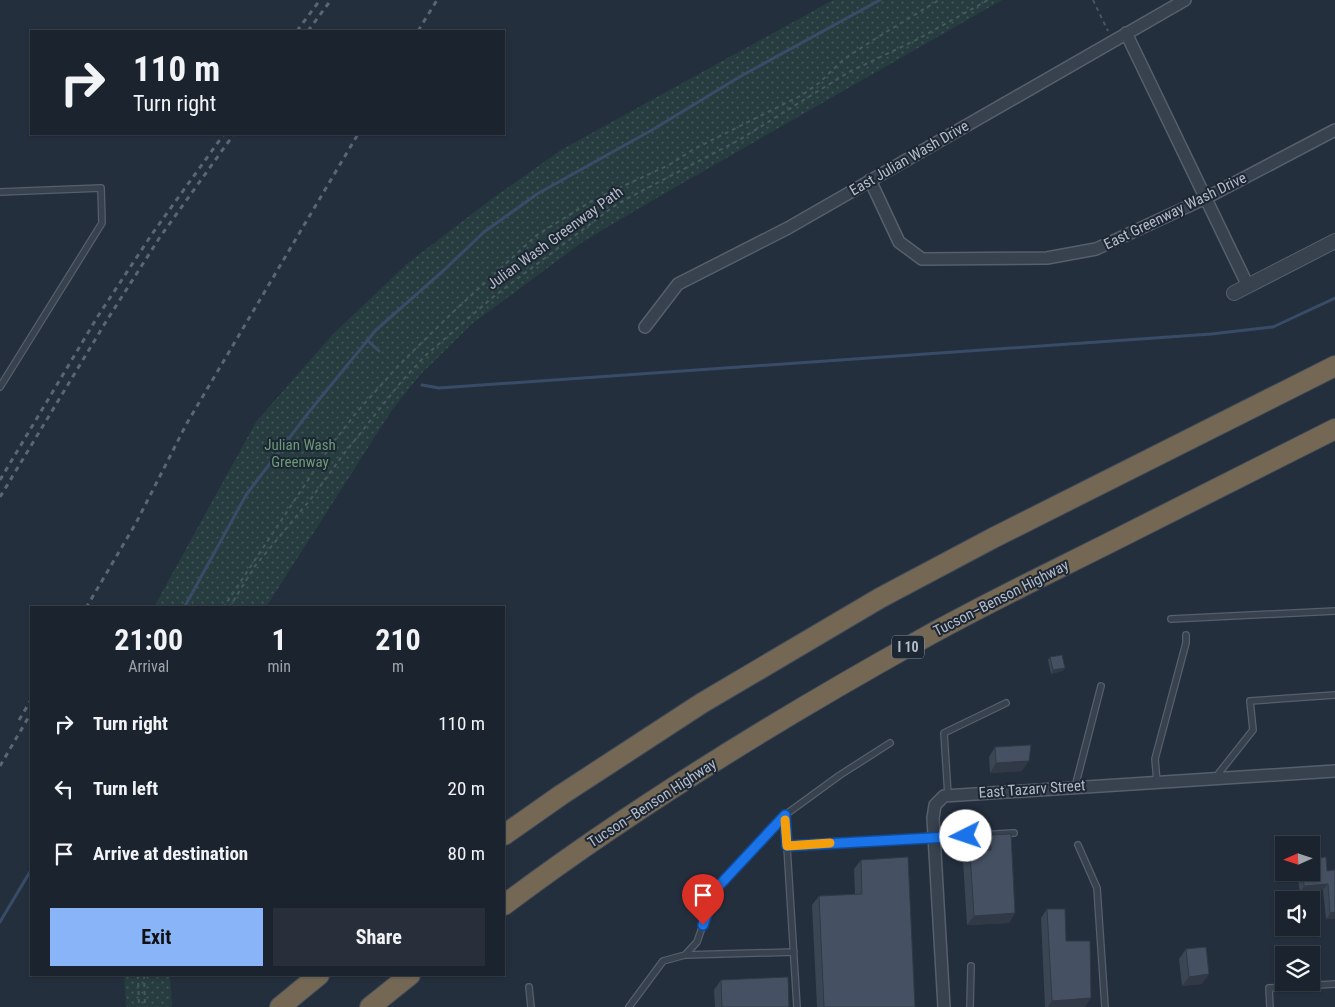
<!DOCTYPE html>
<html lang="en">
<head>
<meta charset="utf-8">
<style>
  :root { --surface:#1b232e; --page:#282f3a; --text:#f1f3f6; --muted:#a0a4aa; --line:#39404a; --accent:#8ab4f8 }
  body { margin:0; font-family:"Roboto Condensed",sans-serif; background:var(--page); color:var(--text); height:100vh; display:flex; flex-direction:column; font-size:19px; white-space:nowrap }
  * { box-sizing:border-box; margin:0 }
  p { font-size:16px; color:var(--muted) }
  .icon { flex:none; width:28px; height:28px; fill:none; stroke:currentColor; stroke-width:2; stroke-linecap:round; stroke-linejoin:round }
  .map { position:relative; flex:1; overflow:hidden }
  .panel { position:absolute; left:30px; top:606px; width:475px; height:370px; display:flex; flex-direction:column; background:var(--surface); border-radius:0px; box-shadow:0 1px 4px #0004,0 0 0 1px var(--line) }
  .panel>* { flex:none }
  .guide { position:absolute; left:30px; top:30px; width:475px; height:105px; border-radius:0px; box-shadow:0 1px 4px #0004,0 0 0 1px var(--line); background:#1b232e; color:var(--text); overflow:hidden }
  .needle { width:32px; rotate:267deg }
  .tools { position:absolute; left:1275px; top:836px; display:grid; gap:10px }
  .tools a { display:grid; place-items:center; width:45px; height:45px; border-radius:0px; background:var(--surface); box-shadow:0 1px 4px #0004,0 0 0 1px var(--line); font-size:25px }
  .pin { position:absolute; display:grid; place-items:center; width:42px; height:42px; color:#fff; margin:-51px -21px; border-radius:50% 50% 50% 0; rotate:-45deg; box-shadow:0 0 5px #0007 }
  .pin .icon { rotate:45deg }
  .me { position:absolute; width:55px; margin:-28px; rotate:266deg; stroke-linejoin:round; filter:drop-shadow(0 0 4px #0008) }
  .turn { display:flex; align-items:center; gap:18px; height:105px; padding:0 20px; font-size:22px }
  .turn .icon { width:65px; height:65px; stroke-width:2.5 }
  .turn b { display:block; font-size:35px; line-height:42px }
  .eta { display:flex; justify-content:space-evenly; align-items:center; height:85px; text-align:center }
  .eta b { font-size:30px; font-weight:700; line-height:35px }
  .cta { display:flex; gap:10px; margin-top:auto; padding:10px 20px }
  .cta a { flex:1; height:58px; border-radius:0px; background:var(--accent); color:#111; font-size:20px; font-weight:700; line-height:58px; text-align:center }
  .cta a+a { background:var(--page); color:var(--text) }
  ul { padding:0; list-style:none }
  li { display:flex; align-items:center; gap:15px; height:65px; padding:0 20px }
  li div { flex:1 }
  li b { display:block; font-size:19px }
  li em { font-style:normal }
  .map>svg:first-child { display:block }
  .park { fill:url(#park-dots) }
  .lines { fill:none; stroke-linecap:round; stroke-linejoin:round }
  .stream { stroke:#394c67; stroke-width:3 }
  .service-casing { stroke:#565f6c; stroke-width:8 }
  .minor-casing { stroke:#565f6c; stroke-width:14 }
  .tertiary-casing { stroke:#565f6c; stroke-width:16 }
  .motorway-casing { stroke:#434c59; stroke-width:22 }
  .path { stroke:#44595c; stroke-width:2; stroke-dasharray:4 4; stroke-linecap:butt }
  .service { stroke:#38414e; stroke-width:5.5 }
  .minor { stroke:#38414e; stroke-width:11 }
  .tertiary { stroke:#38414e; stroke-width:14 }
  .motorway { stroke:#746855; stroke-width:20 }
  .rail { stroke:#5a6575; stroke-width:3; stroke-dasharray:5 5; stroke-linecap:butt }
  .wall { fill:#3b4654 }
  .shaded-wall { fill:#303945 }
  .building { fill:#455162; stroke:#303945 }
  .route-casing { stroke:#114b97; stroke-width:12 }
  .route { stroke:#1a73e8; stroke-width:9 }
  .slow { stroke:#f59e0b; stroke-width:9 }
  .labels { text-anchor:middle; stroke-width:4; stroke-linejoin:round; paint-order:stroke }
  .shield { fill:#1d2633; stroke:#878f9c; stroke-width:1 }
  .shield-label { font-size:14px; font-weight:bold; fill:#b4bcc9 }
  .street-label { font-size:15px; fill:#b4bcc9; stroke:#1d2633 }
  .park-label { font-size:15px; fill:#6b9a76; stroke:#1d2633 }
</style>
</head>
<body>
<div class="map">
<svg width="1335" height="1007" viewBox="0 0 1335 1007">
  <defs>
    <pattern id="park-dots" width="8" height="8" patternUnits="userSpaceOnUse" patternTransform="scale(1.25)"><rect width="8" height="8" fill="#263c3f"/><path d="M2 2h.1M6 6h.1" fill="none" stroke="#435659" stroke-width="1.8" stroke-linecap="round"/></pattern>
  </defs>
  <rect width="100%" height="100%" fill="#242f3e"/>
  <!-- park -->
  <path class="park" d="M 833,0 L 1002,0 L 660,196 L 584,241 L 473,323 L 419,376 L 392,410 L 266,607 L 154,607 L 256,422 L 333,334 L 408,263 L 493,198 L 561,150 Z
    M 124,975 L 170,975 L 172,1007 L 126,1007 Z"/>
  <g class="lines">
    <!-- stream -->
    <path class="stream" d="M 367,340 L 379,351
      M 422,385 L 439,388 L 1211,334 L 1273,327 L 1335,298
      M 184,608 L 246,495 L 309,412 L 376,330 L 443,271 L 484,232 L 537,194 L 652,130 L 741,76 L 880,0
      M 0,922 L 31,870"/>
    <!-- service casing -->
    <g class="service-casing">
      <path id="service" d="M 0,192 L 101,188 L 102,223 L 0,387
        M 1171,619 L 1335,611
        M 1220,778 L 1219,773 L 1253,730 L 1250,701 L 1335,695
        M 1157,782 L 1155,759 L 1186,643 L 1186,635
        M 1075,787 L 1101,686
        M 948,795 L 944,733 L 1006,703
        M 1078,845 L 1097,888 L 1105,1007
        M 787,846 L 1014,833
        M 685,955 L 697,942 L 715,890 L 785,815
        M 529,987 L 531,1007
        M 629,1007 L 663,961 L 685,955 L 794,952
        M 797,1007 L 785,815 L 840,775 L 890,743
        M 970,1007 L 971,966
        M 1270,1007 L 1269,988 L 1335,984"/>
    </g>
    <!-- minor casing -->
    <g class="minor-casing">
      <path id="minor" d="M 1126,33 L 1248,286
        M 870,180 L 899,242 L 922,259 L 1047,258 L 1096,249 L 1206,198 L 1335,130
        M 645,327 L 678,284 L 788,228 L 1185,0
        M 944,1007 L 933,818 L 935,805 L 944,796 L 1335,771"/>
    </g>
    <!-- tertiary casing -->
    <g class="tertiary-casing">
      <path id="tertiary" d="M 1234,293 L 1335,241"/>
    </g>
    <!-- motorway casing -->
    <g class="motorway-casing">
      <path id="motorway" d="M 504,835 L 561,795 L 702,703 L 880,598 L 993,538 L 1335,366
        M 504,905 C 636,806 778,719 922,639 C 983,605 1045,575 1107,544 C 1183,506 1259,468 1335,429
        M 280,1007 L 319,975
        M 370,1007 L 410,975"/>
    </g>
    <!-- path -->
    <path class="path" d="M 1093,0 L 1108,31
      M 223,608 L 332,444 L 356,413 L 400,364 L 452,313 L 537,235 L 595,199 L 669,165 L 694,149 L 802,95 L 819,83 L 844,59 L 878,37 L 939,0
      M 229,608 L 255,566 L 310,500 L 343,455 L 401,382 L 426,355 L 493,297 L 617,204 L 739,140 L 849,72 L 918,39 L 988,0
      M 138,975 L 139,1007
      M 144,975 L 145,1007"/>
    <!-- service -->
    <use href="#service" class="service"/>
    <!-- minor -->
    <use href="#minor" class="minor"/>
    <!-- tertiary -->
    <use href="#tertiary" class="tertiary"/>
    <!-- motorway -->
    <use href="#motorway" class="motorway"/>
    <!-- rail -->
    <path class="rail" d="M 297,31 L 320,0
      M 308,31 L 331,0
      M 418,31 L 437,0
      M 0,480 L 98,316 L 152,234 L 224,134
      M 0,497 L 107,320 L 160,237 L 234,134
      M 86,608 L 136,523 L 187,423 L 358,134
      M 19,720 L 31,700
      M 0,766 L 31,713"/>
  </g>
  <!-- wall -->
  <path class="wall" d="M 1050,657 L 1065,668 L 1062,671 L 1051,674 L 1048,660 Z
    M 995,747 L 1022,771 L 990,773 L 989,757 Z
    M 990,835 L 1015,913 L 1009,923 L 967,925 L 963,861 L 970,852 L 984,851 L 984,845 Z
    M 861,860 L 915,1007 L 817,1007 L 812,905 L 819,896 L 855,894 L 854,869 Z
    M 1327,871 L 1335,919 L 1326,919 L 1323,890 L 1300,893 L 1297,872 Z
    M 1047,909 L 1066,941 L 1085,1007 L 1045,1007 L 1041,918 Z
    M 1186,949 L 1202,984 L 1182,986 L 1179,959 Z
    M 721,980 L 789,1007 L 715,1007 L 714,990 Z"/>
  <!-- shaded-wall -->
  <path class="shaded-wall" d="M 1065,668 L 1062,671 L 1051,674 L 1053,670 Z
    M 1029,761 L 1022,771 L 990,773 L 996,763 Z
    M 1328,884 L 1323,890 L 1300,893 L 1304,886 Z
    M 1335,912 L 1335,919 L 1326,919 L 1330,913 Z
    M 1015,913 L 1009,923 L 967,925 L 974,916 Z
    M 1209,974 L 1202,984 L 1182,986 L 1189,977 Z
    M 1091,998 L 1085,1007 L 1048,1007 L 1052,1001 Z"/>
  <!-- building -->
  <path class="building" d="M 1062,655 L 1065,668 L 1053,670 L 1050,657 Z
    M 1031,745 L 1029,761 L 996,763 L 995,747 Z
    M 1011,834 L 1015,913 L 974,916 L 970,852 L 991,850 L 990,835 Z
    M 908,857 L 915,1007 L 824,1007 L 819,896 L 862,894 L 861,860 Z
    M 1326,857 L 1327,871 L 1335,870 L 1335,912 L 1330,913 L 1328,884 L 1304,886 L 1303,872 L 1311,872 L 1311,859 Z
    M 1047,909 L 1065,909 L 1066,941 L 1090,941 L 1091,998 L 1052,1001 Z
    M 1206,947 L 1209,974 L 1189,977 L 1186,949 Z
    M 788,977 L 789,1007 L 722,1007 L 721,980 Z"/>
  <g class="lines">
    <!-- route casing -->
    <g class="route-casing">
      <path id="route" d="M 703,925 L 715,890 L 785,815 L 787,846 L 966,836"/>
    </g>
    <!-- route -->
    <use href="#route" class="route"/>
    <!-- slow -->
    <path class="slow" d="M 785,820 L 787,846 L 830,843"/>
  </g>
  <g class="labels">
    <!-- shield labels -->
    <rect class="shield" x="892" y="635.5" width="32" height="23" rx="4"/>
    <g class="shield-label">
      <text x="908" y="652">I 10</text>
    </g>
    <!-- street labels -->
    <g class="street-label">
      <text transform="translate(909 158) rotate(-30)" y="5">East Julian Wash Drive</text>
      <text transform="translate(1175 211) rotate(-26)" y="5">East Greenway Wash Drive</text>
      <text transform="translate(555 238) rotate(-36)" y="5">Julian Wash Greenway Path</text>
      <text transform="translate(1001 598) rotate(-27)" y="5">Tucson–Benson Highway</text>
      <text transform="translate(1032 789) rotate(-4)" y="5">East Tazarv Street</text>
      <text transform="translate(652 803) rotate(-33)" y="5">Tucson–Benson Highway</text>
    </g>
    <!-- park labels -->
    <g class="park-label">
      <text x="300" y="450">Julian Wash<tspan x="300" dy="17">Greenway</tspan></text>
    </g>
  </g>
</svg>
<div class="tools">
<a><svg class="needle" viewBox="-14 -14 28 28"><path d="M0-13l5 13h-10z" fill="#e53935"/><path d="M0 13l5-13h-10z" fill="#a0a4aa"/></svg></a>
<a><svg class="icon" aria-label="sound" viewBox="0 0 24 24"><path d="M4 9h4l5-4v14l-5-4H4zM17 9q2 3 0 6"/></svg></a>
<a><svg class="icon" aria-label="layers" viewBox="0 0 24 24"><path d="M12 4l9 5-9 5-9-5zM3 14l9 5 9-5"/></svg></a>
</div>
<div class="pin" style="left:703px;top:925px;background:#d93025"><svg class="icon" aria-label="arrive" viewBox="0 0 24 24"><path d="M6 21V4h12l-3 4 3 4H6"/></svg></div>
<svg class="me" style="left:966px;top:836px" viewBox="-20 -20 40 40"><circle r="19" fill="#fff"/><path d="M0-13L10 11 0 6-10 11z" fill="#1a73e8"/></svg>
<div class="guide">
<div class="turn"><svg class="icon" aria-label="right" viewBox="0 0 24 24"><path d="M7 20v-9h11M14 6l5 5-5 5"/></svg><div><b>110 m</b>Turn right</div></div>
</div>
<section class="panel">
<div class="eta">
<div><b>21:00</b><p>Arrival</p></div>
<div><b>1</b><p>min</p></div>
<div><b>210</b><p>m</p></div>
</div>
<ul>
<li><svg class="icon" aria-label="right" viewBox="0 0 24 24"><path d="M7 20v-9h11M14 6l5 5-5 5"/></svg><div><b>Turn right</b></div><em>110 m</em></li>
<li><svg class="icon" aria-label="left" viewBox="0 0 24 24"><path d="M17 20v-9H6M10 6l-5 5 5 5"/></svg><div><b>Turn left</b></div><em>20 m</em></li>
<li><svg class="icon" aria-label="arrive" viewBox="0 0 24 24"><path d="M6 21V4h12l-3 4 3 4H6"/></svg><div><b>Arrive at destination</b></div><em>80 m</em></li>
</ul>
<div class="cta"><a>Exit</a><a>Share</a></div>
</section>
</div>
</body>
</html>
